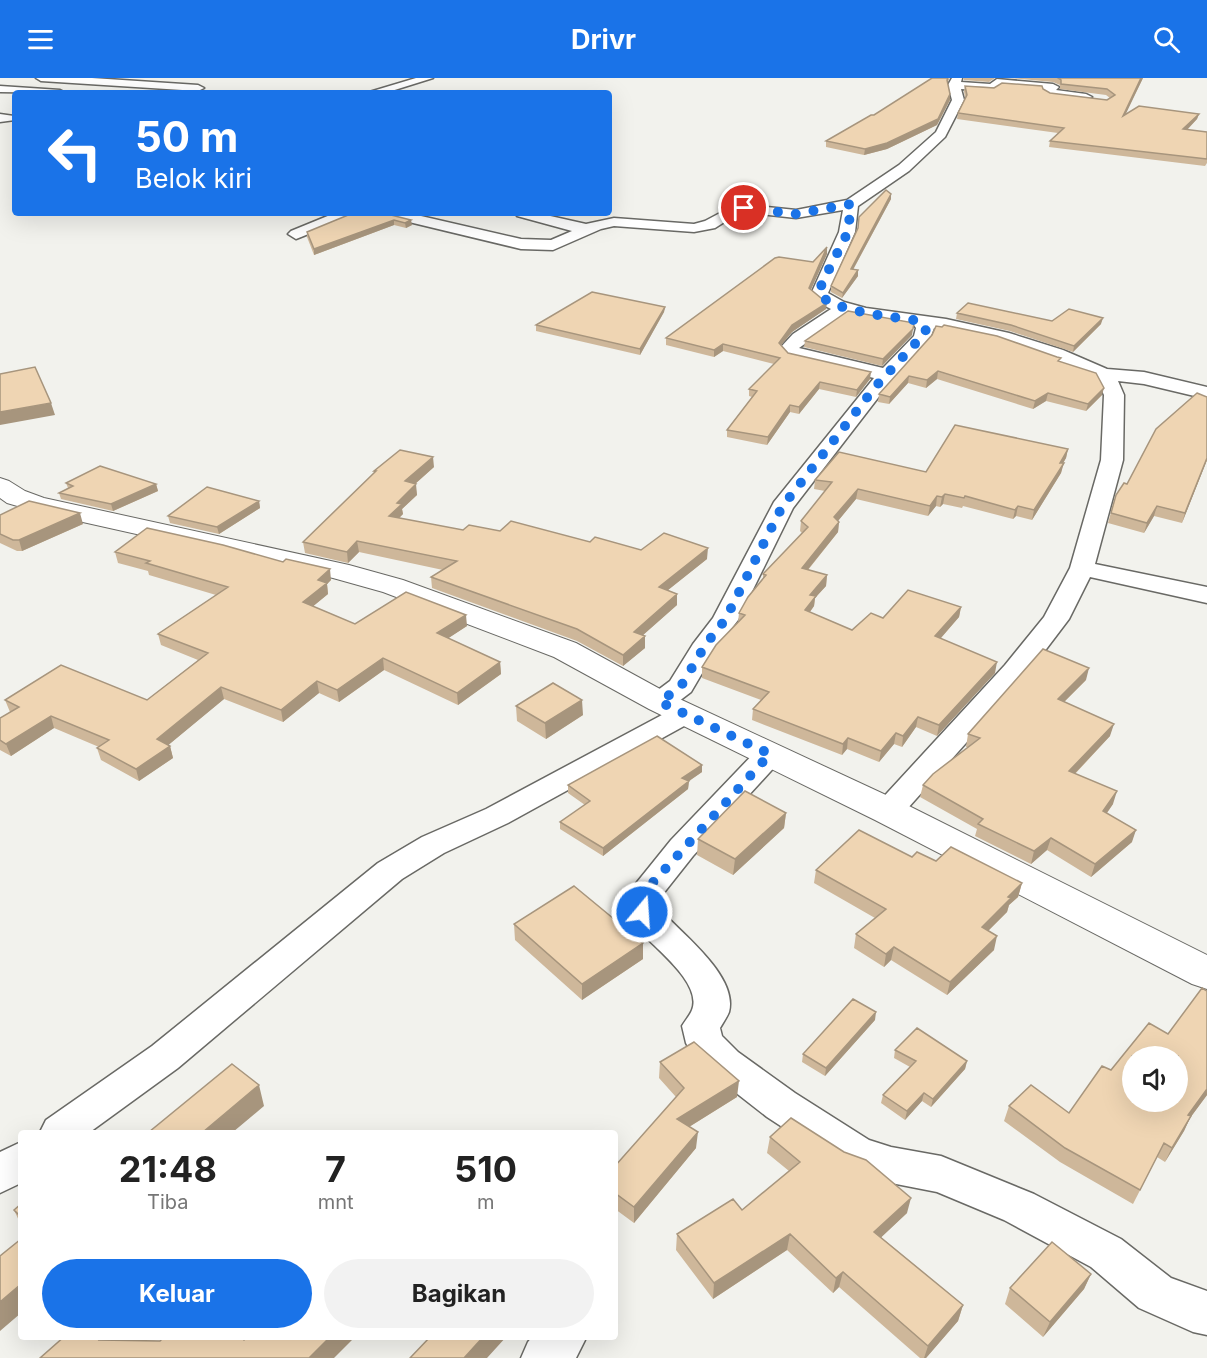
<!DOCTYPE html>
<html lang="id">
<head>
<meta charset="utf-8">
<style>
  :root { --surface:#fff; --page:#f2f2f2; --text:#222; --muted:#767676; --accent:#1a73e8 }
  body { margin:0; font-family:Inter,sans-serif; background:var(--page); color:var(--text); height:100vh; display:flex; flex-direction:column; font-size:22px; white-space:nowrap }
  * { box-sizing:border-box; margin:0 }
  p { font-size:20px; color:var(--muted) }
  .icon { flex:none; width:33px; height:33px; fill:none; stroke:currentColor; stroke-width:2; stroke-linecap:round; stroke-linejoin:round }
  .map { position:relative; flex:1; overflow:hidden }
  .details { position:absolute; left:18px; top:1052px; width:600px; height:210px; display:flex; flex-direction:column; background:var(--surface); border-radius:6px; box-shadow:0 6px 24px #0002 }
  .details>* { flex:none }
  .guide { position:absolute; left:12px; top:12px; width:600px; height:126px; border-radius:6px; box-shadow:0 6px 24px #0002; background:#1a73e8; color:#fff; overflow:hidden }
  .fabs { position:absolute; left:1122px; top:968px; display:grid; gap:12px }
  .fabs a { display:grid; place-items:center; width:66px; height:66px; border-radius:50%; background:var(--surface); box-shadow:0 6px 24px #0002; font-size:30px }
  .pin { position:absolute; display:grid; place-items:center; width:51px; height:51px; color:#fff; margin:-26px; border:3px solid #fff; border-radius:50%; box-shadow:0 2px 6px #0007 }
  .me { position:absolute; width:66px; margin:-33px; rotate:18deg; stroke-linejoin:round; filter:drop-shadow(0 0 4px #0008) }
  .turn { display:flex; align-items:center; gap:21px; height:126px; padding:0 24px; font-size:27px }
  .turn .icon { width:78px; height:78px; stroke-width:2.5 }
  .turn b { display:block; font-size:42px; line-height:51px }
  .eta { display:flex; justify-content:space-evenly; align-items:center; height:102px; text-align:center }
  .eta b { font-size:36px; font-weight:700; line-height:42px }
  .action { display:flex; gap:12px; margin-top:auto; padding:12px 24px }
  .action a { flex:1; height:69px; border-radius:36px; background:var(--accent); color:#fff; font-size:24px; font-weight:700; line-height:69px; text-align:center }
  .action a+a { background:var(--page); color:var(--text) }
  header { display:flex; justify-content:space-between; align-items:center; height:78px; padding:0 24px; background:var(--accent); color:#fff; font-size:27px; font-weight:700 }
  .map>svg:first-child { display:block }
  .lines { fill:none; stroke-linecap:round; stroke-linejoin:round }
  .minor-casing { stroke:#696965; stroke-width:3 }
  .tertiary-casing { stroke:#696965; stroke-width:2 }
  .minor { fill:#fff; fill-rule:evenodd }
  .tertiary { fill:#fff; fill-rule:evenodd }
  .wall { fill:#ceb79a }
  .shaded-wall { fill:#a7957d }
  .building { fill:#efd5b3; stroke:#a7957d; stroke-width:1.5; fill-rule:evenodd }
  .route { stroke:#1a73e8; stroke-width:10; stroke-dasharray:0 18 }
</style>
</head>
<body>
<header><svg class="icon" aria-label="menu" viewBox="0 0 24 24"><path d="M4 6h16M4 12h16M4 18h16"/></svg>Drivr<svg class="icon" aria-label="search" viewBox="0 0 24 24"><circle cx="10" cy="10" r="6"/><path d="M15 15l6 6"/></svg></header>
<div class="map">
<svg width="1207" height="1280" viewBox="0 0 1207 1280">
  <rect width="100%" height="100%" fill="#f2f2ed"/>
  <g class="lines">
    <!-- minor casing -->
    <g class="minor-casing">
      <path id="minor" d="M 36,0 L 92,0 L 198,7 L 204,10 L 198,13 L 41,3 Z
        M 416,0 L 433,0 L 385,15 L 366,15 Z
        M 952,0 L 962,0 L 961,4 L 990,6 L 997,1 L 1053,6 L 1059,9 L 1056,12 L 1086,16 L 1092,19 C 1083,25 1052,21 1043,15 L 1046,12 L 1000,8 L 993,13 L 961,11 L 964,22 L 945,59 L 909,93 L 858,128 L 855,154 L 828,215 L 844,224 L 866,230 L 946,241 L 1009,255 L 1063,272 L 1107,291 L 1144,294 L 1207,309 L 1207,321 L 1144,306 L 1118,303 L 1124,317 L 1123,382 L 1095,486 L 1207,509 L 1207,525 L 1090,499 L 1069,541 L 1025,599 L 899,740 L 888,743 L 877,740 L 872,733 L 877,726 L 1005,587 L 1044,539 L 1070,490 L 1101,382 L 1104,317 L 1096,300 C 1044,278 990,256 934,250 L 929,263 L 884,312 L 793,430 L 738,542 L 718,568 L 691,614 L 670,630 L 660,633 L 650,630 L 646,624 L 650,618 L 670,603 L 693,566 L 713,540 L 774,424 L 874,300 L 788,280 L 780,270 L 793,256 L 831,231 L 821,226 L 811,216 L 839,154 L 843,132 L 796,140 L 740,134 L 715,150 L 694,154 L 614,148 L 601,151 L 553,172 L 521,171 L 384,138 L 382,135 L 408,135 L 521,161 L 551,162 L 572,153 L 517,138 L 515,135 L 537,135 L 586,146 L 614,140 L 694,146 L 705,143 L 737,126 L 796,132 L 847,122 L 899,87 L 936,54 L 952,22 L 948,7 ZM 847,236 L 914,247 L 916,250 L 914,258 L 883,290 L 799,270 Z
        M 0,8 L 60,12 L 66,15 L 0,14 Z
        M 0,36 L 14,38 L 15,42 L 0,44 Z
        M 335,135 L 355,135 L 353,138 L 301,159 L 296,161 L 288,156 L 291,153 Z
        M 685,627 L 695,630 L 699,636 L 695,642 L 508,745 L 444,775 L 402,801 L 178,990 L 90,1054 L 40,1054 L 46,1042 L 152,968 L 378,785 L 422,759 L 486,731 L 675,630 Z
        M 770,667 L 780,669 L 785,676 L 780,683 L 693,778 L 655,826 C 675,851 739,896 729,934 C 727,939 723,945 720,950 L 722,958 L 738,974 L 795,1015 L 869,1062 L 891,1069 L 941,1078 L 1034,1116 L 1121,1161 L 1171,1200 L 1207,1213 L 1207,1257 L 1193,1254 L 1139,1230 L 1091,1189 L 1004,1142 L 937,1114 L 891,1105 L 842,1088 L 767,1039 L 712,996 L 692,976 L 686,965 L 682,948 C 685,943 690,937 692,932 C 704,902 643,862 629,841 C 626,836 623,830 621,824 L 671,762 L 760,669 Z
        M 21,1064 L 21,1105 L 0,1115 L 0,1074 Z
        M 123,1258 L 182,1258 L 175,1274 L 168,1280 L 110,1280 L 117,1264 Z
        M 533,1258 L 583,1258 L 585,1262 L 576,1280 L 521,1280 L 528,1264 Z"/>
    </g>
    <!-- tertiary casing -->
    <g class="tertiary-casing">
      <path id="tertiary" d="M 0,400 L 9,403 L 25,413 L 44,420 L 349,487 L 403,502 L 576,565 L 671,617 L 901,724 L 1207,877 L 1207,911 L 1192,906 L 875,742 L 649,631 L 554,579 L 383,514 L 333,500 L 38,434 L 7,425 L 0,420 Z"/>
    </g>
    <!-- minor -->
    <use href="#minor" class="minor"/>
    <!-- tertiary -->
    <use href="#tertiary" class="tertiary"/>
  </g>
  <!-- wall -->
  <path class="wall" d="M 950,0 L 947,5 L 950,16 L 950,22 L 937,47 L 887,71 L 864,77 L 826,69 L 826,63 L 874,37 Z
    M 963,0 L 995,0 L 989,4 L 964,2 Z
    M 1011,0 L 1143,0 L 1125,36 L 1199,36 L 1197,41 L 1187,52 L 1207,54 L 1207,85 L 1205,88 L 1049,69 L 1050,63 L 1058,55 L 957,41 L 958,35 L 965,20 L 964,13 L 965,8 L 1043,11 L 1050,15 L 1107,22 L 1110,20 L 1106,17 L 1060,11 L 1060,7 L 1053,4 Z
    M 891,116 L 891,121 L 853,192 L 858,192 L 858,198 L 842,220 L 831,214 L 831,208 Z
    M 383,135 L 412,147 L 406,150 L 394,147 L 314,177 L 307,159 L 307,154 Z
    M 418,135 L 439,135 L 432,138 Z
    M 827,176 L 811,211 L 826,231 L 792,254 L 781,267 L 788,275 L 870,301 L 856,319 L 819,311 L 799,336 L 790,334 L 767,367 L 727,359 L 727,352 L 752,319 L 749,318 L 749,311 L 774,286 L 723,273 L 714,279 L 666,267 L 666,260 L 813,184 Z
    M 665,229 L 664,234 L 640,277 L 536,253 L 536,247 Z
    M 957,235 L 1052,243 L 1101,246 L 1073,274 L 1010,253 L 956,241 Z
    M 912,257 L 882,288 L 804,269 L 805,263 Z
    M 932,257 L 1060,284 L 1102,317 L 1086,333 L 1046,323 L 1033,331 L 937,301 L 926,310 L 908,305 L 889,326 L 878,324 L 879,316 Z
    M 1207,319 L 1207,382 L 1182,445 L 1154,438 L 1144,455 L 1108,445 L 1116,417 Z
    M 1068,371 L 1066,380 L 1063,385 L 1061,395 L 1032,442 L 1016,438 L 1013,441 L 963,428 L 962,430 L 943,426 L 940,429 L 936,428 L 928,438 L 856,421 L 838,443 L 839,444 L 838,454 L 808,492 L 827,497 L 826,508 L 815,520 L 814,528 L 810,534 L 852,552 L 883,540 L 961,529 L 959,539 L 941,560 L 995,595 L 937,658 L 916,649 L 902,669 L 894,666 L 879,684 L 847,671 L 842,677 L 752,642 L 753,631 L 761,622 L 702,600 L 702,589 L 738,544 L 739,535 L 763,501 L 763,496 L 802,455 L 800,453 L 801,443 L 825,413 L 814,411 L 815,402 L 926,394 Z
    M 434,389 L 415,406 L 417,417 L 402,431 L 403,436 L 399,440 L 463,452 L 500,453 L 590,464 L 641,472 L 707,481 L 668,512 L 677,516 L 677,527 L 643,557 L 645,570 L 623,588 L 577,563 L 432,510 L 431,499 L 443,492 L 359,474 L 348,485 L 305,475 L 303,464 L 374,395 L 374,393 Z
    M 66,405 L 156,406 L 158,413 L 113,433 L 61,421 L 59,415 L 68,410 Z
    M 259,423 L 260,430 L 219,456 L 170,445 L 168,438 Z
    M 0,437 L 83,446 L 22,473 L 17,473 L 0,465 Z
    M 115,474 L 331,502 L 327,506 L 328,516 L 313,528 L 355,546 L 467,548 L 448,560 L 500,584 L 501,596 L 458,627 L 384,592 L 339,624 L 319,615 L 283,644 L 224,621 L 168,667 L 170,668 L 173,680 L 139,703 L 101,682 L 97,670 L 99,669 L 54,650 L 11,678 L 0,672 L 0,640 L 10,634 L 5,622 L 147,622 L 198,582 L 161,567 L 158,556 L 216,517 L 149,497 L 148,493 L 118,485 Z
    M 1086,602 L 1064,624 L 1110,658 L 1075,696 L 1113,726 L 1107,735 L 1132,764 L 1091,799 L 1047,772 L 1031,786 L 975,758 L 977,751 L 920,719 L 923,707 L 968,669 L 966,669 L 968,656 Z
    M 516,628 L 583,637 L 546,661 L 517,643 Z
    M 702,687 L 702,694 L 689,703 L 688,711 L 603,778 L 560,751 L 560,744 L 585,727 L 568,715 L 568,707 Z
    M 786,735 L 784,750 L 733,797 L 697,777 L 698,761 Z
    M 912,779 L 936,783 L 1022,805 L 1018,819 L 1009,827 L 1007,834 L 988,853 L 994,872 L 947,917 L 891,882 L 884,889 L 854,870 L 856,856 L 875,840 L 814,805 L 816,792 Z
    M 514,846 L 643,865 L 643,881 L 582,922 L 515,862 Z
    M 1207,913 L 1207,1017 L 1190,1040 L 1184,1053 L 1165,1084 L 1157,1079 L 1133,1126 L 1060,1084 L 1004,1043 L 1009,1028 L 1069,1035 L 1111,992 L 1168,956 Z
    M 875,942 L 825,998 L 802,984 L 803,976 Z
    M 895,972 L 967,983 L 965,991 L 931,1029 L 922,1023 L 905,1042 L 881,1025 L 883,1017 L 910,989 L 894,980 Z
    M 660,984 L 737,1019 L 689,1049 L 696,1070 L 634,1145 L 615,1131 L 615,1088 L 676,1019 L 659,1000 Z
    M 770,1059 L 907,1135 L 881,1159 L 963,1227 L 958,1243 L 926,1280 L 920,1280 L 839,1209 L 833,1215 L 787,1172 L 713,1221 L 676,1172 L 677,1156 L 742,1132 L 789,1093 L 767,1075 Z
    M 21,1126 L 21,1147 L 14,1132 Z
    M 1091,1196 L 1084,1211 L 1043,1259 L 1005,1226 L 1010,1210 Z"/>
  <!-- shaded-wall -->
  <path class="shaded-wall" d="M 1141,0 L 1143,0 L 1122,44 L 1123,38 Z
    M 950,16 L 950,22 L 937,47 L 887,71 L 864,77 L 865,71 Z
    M 1199,36 L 1197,41 L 1182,57 L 1183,51 Z
    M 891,116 L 891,121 L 850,197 L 851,191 Z
    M 432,135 L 439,135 L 432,138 Z
    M 394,142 L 394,147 L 314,177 L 314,171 Z
    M 411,142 L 412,147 L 406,150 L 405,145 Z
    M 827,169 L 827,176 L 809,216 L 809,210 Z
    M 858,192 L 858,198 L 842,220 L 843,215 Z
    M 827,225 L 826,231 L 792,254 L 778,271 L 779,265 L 792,247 Z
    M 665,229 L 664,234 L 640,277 L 640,271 Z
    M 1103,240 L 1101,246 L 1073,274 L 1074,268 Z
    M 914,245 L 912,257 L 882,288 L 883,281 Z
    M 723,266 L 723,273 L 714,279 L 714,272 Z
    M 938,293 L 937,301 L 926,310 L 927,302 Z
    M 871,294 L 870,301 L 856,319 L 857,312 Z
    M 909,298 L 908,305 L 889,326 L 890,319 Z
    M 820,304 L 819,311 L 799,336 L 799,329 Z
    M 1104,310 L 1102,317 L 1086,333 L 1088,326 Z
    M 1048,315 L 1046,323 L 1033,331 L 1035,323 Z
    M 51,325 L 55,337 L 0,347 L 0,334 Z
    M 790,327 L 790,334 L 767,367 L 768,359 Z
    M 1068,371 L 1066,380 L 1058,394 L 1060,385 Z
    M 433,379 L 434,389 L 406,414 L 405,403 Z
    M 1207,380 L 1207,382 L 1182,445 L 1185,435 Z
    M 1064,385 L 1061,395 L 1032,442 L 1034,432 Z
    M 156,406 L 158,413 L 113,433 L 111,426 Z
    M 416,406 L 417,417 L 402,431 L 403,436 L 390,449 L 389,438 L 397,425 Z
    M 858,411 L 856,421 L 833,449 L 834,439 Z
    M 945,416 L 943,426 L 940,429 L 942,419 Z
    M 937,418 L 936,428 L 928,438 L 930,428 Z
    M 259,423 L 260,430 L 219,456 L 217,449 Z
    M 1018,428 L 1016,438 L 1013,441 L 1015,432 Z
    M 1157,428 L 1154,438 L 1144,455 L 1147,445 Z
    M 80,435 L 83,446 L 22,473 L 19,462 Z
    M 839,444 L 838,454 L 801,500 L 802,490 Z
    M 357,463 L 359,474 L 348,485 L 347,474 Z
    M 708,470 L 707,481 L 658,520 L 659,509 Z
    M 330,491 L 331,502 L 327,506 L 328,516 L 305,535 L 303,524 L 318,502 Z
    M 827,497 L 826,508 L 815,520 L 814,528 L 804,542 L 805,532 L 810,517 Z
    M 677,516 L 677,527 L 634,565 L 634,554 Z
    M 961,529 L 959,539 L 933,569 L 935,558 Z
    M 466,537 L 467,548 L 438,567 L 437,555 Z
    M 645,558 L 645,570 L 623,588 L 623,577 Z
    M 383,580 L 384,592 L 339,624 L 337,612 Z
    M 500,584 L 501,596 L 458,627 L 457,615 Z
    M 997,584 L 995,595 L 937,658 L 939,647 Z
    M 1089,590 L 1086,602 L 1054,634 L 1058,621 Z
    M 317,603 L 319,615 L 283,644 L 281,632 Z
    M 221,609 L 224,621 L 160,674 L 157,661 Z
    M 582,622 L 583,637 L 546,661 L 545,645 Z
    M 51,638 L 54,650 L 11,678 L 6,666 Z
    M 918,639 L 916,649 L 902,669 L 903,658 Z
    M 1114,646 L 1110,658 L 1065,706 L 1069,693 Z
    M 896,655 L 894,666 L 879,684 L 881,673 Z
    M 848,660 L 847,671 L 842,677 L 843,666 Z
    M 170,668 L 173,680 L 139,703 L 136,691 Z
    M 702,687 L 702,694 L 689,703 L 688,711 L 603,778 L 603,770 L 682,700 Z
    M 1117,713 L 1113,726 L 1099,746 L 1103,733 Z
    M 786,735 L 784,750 L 733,797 L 735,781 Z
    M 1136,752 L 1132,764 L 1091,799 L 1095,786 Z
    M 1051,760 L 1047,772 L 1031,786 L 1034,773 Z
    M 1022,805 L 1018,819 L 1009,827 L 1007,834 L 979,862 L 982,849 L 1008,819 Z
    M 997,858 L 994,872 L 947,917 L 950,904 Z
    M 643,865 L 643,881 L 582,922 L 582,906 Z
    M 894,869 L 891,882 L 884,889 L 886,876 Z
    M 876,934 L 875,942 L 825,998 L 826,990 Z
    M 967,983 L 965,991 L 931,1029 L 933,1021 Z
    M 739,1003 L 737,1019 L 676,1057 L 677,1041 Z
    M 259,1007 L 264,1028 L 233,1054 L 203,1054 Z
    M 1207,1011 L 1207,1017 L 1190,1040 L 1184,1053 L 1165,1084 L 1188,1037 Z
    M 924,1015 L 922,1023 L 905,1042 L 907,1033 Z
    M 698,1054 L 696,1070 L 634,1145 L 634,1129 Z
    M 911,1120 L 907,1135 L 871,1169 L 874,1154 Z
    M 790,1156 L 787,1172 L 713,1221 L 714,1205 Z
    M 843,1194 L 839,1209 L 833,1215 L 836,1200 Z
    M 1091,1196 L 1084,1211 L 1043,1259 L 1050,1244 Z
    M 21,1206 L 21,1235 L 0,1253 L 0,1224 Z
    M 963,1227 L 958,1243 L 926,1280 L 924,1280 L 928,1268 Z
    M 101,1258 L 120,1258 L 115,1262 L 99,1262 Z
    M 331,1258 L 356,1258 L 334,1280 L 309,1280 Z
    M 484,1258 L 507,1258 L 487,1280 L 464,1280 Z"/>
  <!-- building -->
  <path class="building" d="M 932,0 L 948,0 L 947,2 L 950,16 L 938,41 L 887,65 L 865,71 L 826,63 L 871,37 L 874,37 Z
    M 1058,0 L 1141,0 L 1123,38 L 1139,28 L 1199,36 L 1183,51 L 1207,54 L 1207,81 L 1050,63 L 1064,50 L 958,35 L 967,17 L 965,8 L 994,10 L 1002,5 L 1042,8 L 1043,11 L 1050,15 L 1107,22 L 1115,17 L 1107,11 L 1061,6 L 1061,2 Z
    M 886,112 L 891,116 L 851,191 L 858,192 L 843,215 L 831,208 L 858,150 L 859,139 Z
    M 353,135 L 383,135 L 411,142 L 405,145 L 394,142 L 314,171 L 307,154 Z
    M 827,169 L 809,210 L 827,225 L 792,247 L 779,265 L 788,275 L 871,294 L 857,312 L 820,304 L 799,329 L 790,327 L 768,359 L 727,352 L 757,313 L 749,311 L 780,280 L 723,266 L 714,272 L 666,260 L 775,180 L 779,179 L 813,184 Z
    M 592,214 L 665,229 L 640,271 L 536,247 Z
    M 968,225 L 1052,243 L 1069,231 L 1103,240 L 1074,268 L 1011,247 L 957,235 Z
    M 848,233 L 914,245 L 913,251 L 883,281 L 805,263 Z
    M 944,247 L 997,258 L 1057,279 L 1061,280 L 1058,283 L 1096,295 L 1104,310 L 1088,326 L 1048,315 L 1035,323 L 938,293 L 927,302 L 909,298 L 890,319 L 879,316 L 932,257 L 936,248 L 942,249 Z
    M 35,289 L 51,325 L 0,334 L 0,296 Z
    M 1197,315 L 1207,319 L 1207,380 L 1185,435 L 1157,428 L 1147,445 L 1111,435 L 1116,417 L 1124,405 L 1127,406 L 1156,351 Z
    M 955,347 L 1068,371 L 1060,385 L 1064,385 L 1034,432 L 1018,428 L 1015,432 L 965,418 L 964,420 L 945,416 L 942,419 L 937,418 L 930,428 L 858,411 L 834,439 L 839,444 L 802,490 L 827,497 L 810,517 L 816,518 L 805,532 L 852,552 L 871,535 L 883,540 L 908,512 L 961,529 L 935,558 L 997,584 L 939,647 L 918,639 L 903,658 L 896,655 L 881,673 L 848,660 L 843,666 L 753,631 L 769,614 L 702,589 L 716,567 L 745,537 L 739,535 L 748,519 L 766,497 L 763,496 L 808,449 L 801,443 L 832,404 L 815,402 L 839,374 L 926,394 Z
    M 400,372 L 433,379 L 405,403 L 416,406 L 397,425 L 402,426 L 389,438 L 463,452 L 469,447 L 500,453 L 511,443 L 590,464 L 595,459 L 641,472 L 664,455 L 708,470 L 659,509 L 677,516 L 634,554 L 645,558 L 623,577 L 577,551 L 431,499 L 457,483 L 357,463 L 347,474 L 303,464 L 376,393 L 374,393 Z
    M 100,388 L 156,406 L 111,426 L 59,415 L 73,408 L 66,405 Z
    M 207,409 L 259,423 L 217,449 L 168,438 Z
    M 29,423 L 80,435 L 19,462 L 13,462 L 0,456 L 0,437 Z
    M 147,450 L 223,467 L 283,484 L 286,481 L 330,491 L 318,502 L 327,505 L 303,524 L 355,546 L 406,514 L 466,537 L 437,555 L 500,584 L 457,615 L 383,580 L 337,612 L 317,603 L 281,632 L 221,609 L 157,661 L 170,668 L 136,691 L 97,670 L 109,662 L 51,638 L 6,666 L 0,662 L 0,640 L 19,629 L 5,622 L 61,587 L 147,622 L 208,575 L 158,556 L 228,509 L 146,485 L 150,483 L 115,474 Z
    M 1043,571 L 1089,590 L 1058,621 L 1114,646 L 1069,693 L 1117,713 L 1103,733 L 1136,752 L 1095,786 L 1051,760 L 1034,773 L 978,746 L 983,741 L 923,707 L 933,696 L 980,660 L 968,656 Z
    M 553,605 L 582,622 L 545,645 L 516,628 Z
    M 657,658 L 702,687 L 682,700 L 689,703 L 603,770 L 560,744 L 590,723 L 568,707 Z
    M 745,713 L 786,735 L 735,781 L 698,761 Z
    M 859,752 L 912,779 L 917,774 L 936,783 L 951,769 L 1022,805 L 1008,819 L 1011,820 L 982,849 L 997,858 L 950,904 L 894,869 L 886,876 L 856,856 L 886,831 L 816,792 Z
    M 574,808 L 643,865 L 582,906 L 514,846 Z
    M 1202,910 L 1207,913 L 1207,1011 L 1188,1037 L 1191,1038 L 1172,1070 L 1164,1065 L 1140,1112 L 1065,1070 L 1009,1028 L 1031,1007 L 1069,1035 L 1102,988 L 1111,992 L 1149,945 L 1168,956 ZM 1132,978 L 1178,978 L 1178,1023 L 1132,1023 Z
    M 853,921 L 876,934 L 826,990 L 803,976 Z
    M 917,950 L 967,983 L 933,1021 L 924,1015 L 907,1033 L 883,1017 L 916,983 L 895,972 Z
    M 694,964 L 739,1003 L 677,1041 L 698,1054 L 634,1129 L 615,1115 L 615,1088 L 684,1010 L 660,984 Z
    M 232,986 L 259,1007 L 203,1054 L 149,1054 Z
    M 791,1040 L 844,1074 L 866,1082 L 911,1120 L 874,1154 L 963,1227 L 928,1268 L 843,1194 L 836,1200 L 790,1156 L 714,1205 L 677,1156 L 733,1121 L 742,1132 L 800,1084 L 770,1059 Z
    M 21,1126 L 21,1139 L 14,1132 Z
    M 21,1161 L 21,1206 L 0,1224 L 0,1178 Z
    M 1052,1164 L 1091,1196 L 1050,1244 L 1010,1210 Z
    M 65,1258 L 101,1258 L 99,1262 L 160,1263 L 165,1258 L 240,1258 L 244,1262 L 248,1258 L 331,1258 L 309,1280 L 40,1280 Z
    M 431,1258 L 484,1258 L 464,1280 L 410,1280 Z"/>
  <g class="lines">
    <!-- route -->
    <path class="route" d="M 642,834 L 638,824 L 647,811 L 770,676 L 660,624 L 681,608 L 706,566 L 725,542 L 782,429 L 876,308 L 926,254 L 925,249 L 920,243 C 895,239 834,234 819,216 L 822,205 L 848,154 L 851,126 L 796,136 L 744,130"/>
  </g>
</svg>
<div class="fabs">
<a><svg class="icon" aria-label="sound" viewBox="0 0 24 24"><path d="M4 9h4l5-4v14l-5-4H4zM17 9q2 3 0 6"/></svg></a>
</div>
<div class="pin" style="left:744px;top:130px;background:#d93025"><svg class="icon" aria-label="arrive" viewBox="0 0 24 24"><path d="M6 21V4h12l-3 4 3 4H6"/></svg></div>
<svg class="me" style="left:642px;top:834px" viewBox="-20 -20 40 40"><circle r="17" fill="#1a73e8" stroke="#fff" stroke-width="3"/><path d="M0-11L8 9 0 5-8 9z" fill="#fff"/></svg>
<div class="guide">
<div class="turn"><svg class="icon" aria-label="left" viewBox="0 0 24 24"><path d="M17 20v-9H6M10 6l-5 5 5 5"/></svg><div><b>50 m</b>Belok kiri</div></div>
</div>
<section class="details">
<div class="eta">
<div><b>21:48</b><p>Tiba</p></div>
<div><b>7</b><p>mnt</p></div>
<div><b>510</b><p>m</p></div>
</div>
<div class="action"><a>Keluar</a><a>Bagikan</a></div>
</section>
</div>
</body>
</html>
